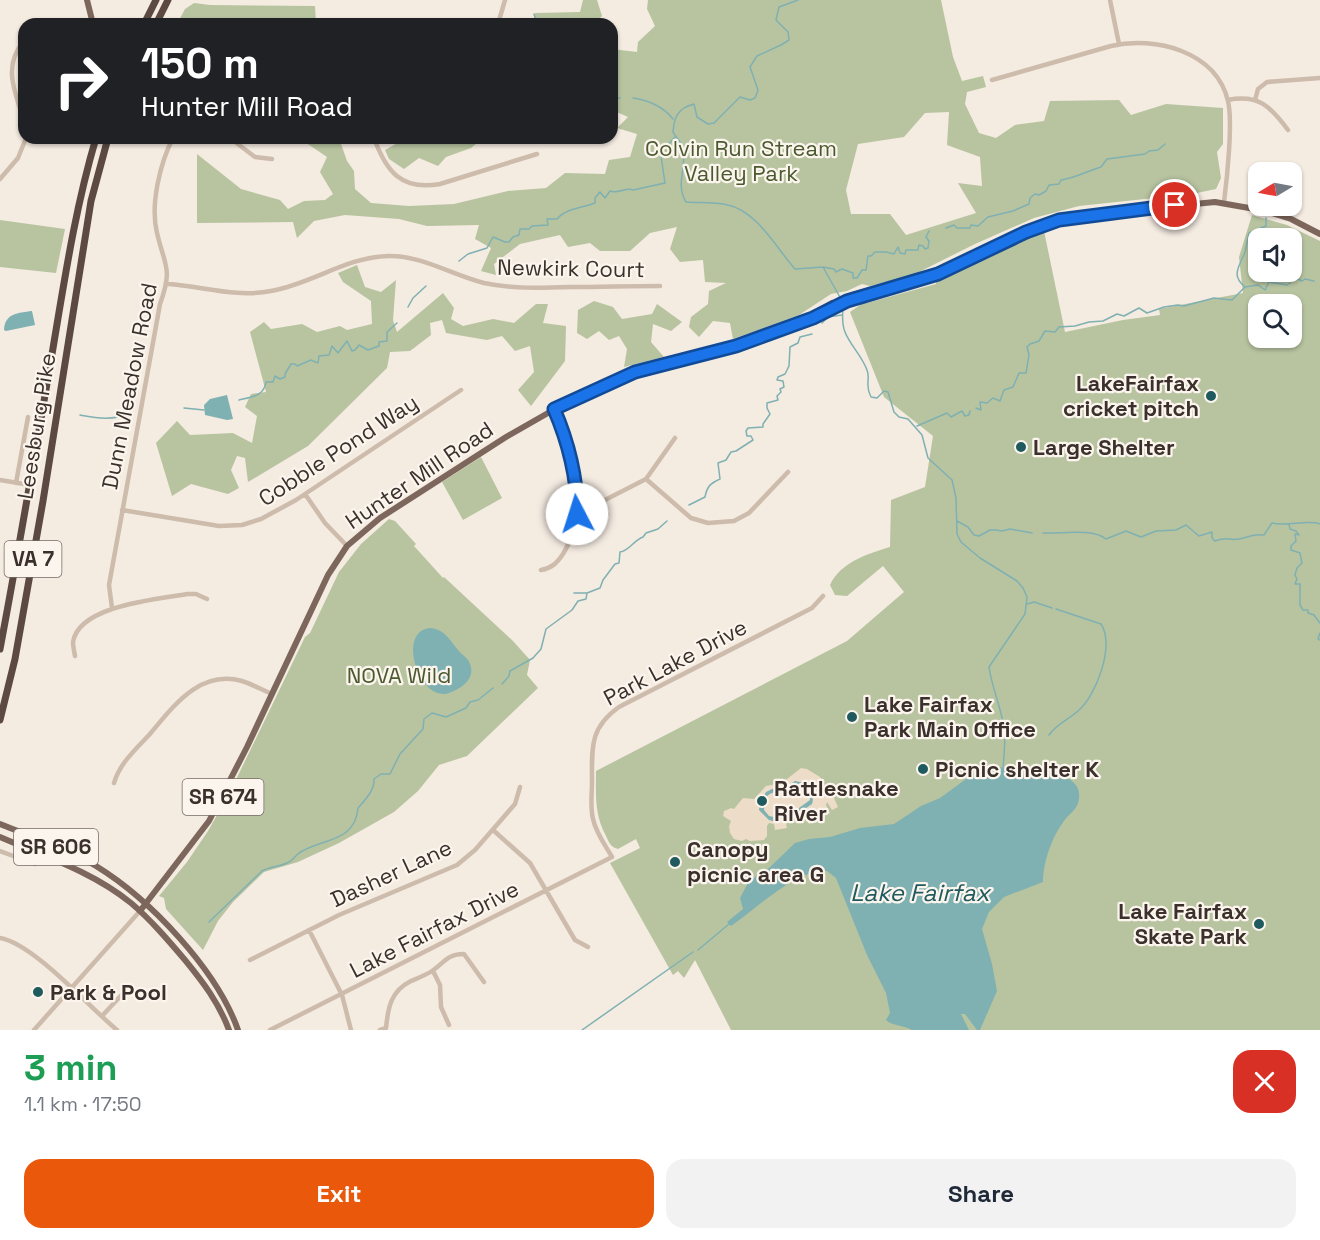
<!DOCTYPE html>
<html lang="en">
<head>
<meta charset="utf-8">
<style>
  :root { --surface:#fff; --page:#f2f2f3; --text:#1f2937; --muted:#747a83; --accent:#ea580c }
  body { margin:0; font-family:"Space Grotesk",sans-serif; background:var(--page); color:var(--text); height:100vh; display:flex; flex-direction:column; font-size:22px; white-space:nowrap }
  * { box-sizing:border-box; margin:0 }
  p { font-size:20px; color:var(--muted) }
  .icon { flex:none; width:33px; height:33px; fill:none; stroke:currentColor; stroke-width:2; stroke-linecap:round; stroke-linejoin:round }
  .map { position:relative; height:1030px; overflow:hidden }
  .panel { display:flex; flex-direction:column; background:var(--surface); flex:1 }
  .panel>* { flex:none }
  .hud { position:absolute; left:18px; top:18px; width:600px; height:126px; border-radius:18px; box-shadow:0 2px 4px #0004; background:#202124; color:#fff; overflow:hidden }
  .needle { width:39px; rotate:260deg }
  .controls { position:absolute; left:1248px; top:162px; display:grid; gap:12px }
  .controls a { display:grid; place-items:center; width:54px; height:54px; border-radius:12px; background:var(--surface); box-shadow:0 2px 4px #0004; font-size:30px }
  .pin { position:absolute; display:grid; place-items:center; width:51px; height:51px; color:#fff; margin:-26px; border:3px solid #fff; border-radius:50%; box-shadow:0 2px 6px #0007 }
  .me { position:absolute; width:66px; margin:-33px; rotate:355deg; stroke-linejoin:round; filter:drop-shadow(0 0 4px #0008) }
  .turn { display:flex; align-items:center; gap:21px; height:126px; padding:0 24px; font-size:27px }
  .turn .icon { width:78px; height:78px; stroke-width:2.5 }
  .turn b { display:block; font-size:42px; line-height:51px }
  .round { display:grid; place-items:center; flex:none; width:63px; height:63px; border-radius:18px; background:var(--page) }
  .summary { display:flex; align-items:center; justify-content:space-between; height:102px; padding:0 24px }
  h1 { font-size:36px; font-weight:700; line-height:45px; color:#1e9e55 }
  .action { display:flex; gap:12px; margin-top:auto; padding:12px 24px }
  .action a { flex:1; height:69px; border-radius:18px; background:var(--accent); color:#fff; font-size:24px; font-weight:700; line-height:69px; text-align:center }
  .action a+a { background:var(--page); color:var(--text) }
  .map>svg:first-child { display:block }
  .green { fill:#b8c4a0; fill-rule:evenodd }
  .plaza { fill:#ecdcc8 }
  .water { fill:#7fb0b2 }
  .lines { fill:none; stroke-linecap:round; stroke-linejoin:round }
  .stream { stroke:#7fb0b2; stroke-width:1.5 }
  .minor { stroke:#cdbbac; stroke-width:4.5 }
  .major { stroke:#7d675c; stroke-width:6 }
  .highway { stroke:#5c4a42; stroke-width:7 }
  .route-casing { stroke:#114b97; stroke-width:15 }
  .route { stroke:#1a73e8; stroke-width:10 }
  .poi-dot { fill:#1f5a5e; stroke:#fbf5ee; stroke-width:2 }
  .labels { text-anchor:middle; stroke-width:4.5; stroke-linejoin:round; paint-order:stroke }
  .shield { fill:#fbf5ee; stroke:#756b66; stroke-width:1.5 }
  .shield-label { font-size:21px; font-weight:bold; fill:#3b302b }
  .park-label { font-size:22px; fill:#4a5a2e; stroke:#fbf5ee }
  .street-label { font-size:22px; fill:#3b302b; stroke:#fbf5ee }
  .poi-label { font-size:22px; font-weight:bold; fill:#3b302b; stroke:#fbf5ee; text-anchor:start }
  .water-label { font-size:24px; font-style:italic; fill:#1f5a5e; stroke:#fbf5ee }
</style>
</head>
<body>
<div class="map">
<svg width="1320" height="1030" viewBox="0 0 1320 1030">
  <rect width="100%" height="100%" fill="#f4ebe1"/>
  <!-- green -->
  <path class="green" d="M 583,0 L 597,0 L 602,16 L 594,24 L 534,24 L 535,13 L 580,12 Z
    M 648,0 L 941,0 L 953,57 L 962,81 L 983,76 L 986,87 L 967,92 L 965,104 L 979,133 L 996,138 L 1015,125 L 1044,121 L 1050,101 L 1119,100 L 1131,115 L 1166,104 L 1223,108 L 1223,144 L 1217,152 L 1221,178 L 1216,189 L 1192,194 L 1079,206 L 1034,218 L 975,244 L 913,275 L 870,286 L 862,284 L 847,291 L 831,294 L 799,315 L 733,339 L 730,323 L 713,321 L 699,337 L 689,327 L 691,317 L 708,304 L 709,291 L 726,283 L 705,282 L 703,260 L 680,262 L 670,249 L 677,227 L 650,233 L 630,251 L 600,251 L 590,243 L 568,247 L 560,235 L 520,244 L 494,264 L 496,275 L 481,271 L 491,248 L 475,239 L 479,225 L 427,226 L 399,219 L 345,215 L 314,221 L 297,238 L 293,222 L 197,223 L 197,154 L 241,189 L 280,200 L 288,209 L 304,201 L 325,200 L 333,194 L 320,172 L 327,157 L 299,138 L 339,138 L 347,161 L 354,171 L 355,189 L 371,203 L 409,206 L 454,204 L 508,191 L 546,188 L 565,173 L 605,174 L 609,160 L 630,157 L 637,134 L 617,128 L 628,117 L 612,110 L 612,49 L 637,52 L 638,42 L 655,26 L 647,9 ZM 949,112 L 947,145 L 980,157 L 982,186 L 958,183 L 976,213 L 906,235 L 890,214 L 851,214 L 846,190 L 858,144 L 904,137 L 925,113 Z
    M 194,3 L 210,5 L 315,6 L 316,24 L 177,24 L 185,9 Z
    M 402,138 L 483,138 L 471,148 L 446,157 L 438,166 L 419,158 L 404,169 L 389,159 L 385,150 L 399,142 Z
    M 1252,215 L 1287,225 L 1320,241 L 1320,1030 L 731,1030 L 695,960 L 684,978 L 678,971 L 673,975 L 610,863 L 640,848 L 636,839 L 618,849 C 610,847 609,842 606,836 C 594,814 596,794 596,771 L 847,641 L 904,592 L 883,566 L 847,596 L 835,595 L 830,585 C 841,562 867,554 890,547 L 891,500 L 925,487 L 933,436 L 884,397 L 850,312 L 866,301 L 867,303 L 936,284 L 936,281 L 1044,231 L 1065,332 L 1123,320 L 1160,315 L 1159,309 L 1243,293 L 1239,257 ZM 1258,238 L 1292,238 L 1292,272 L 1258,272 ZM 1258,304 L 1292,304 L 1292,338 L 1258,338 Z
    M 0,220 L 65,229 L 56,273 L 0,267 Z
    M 357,265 L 365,287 L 381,292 L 396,280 L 393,320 L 397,332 L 443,293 L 454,308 L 451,319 L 463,326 L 493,319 L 514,323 L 536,304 L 548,304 L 543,323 L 566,326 L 565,361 L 531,406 L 518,390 L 534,372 L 530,346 L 515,351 L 502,336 L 487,340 L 446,333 L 442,320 L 430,323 L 431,335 L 410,351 L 390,352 L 387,368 L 308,446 L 248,482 L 245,458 L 237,456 L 231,470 L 239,488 L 228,494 L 191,484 L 172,496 L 156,443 L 177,421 L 190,435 L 233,433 L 252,443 L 257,416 L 245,407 L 251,394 L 266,392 L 250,332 L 264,322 L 271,329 L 302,324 L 317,332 L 340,326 L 347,330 L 372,324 L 371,301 L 343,282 L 338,273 Z
    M 594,301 L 613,307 L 622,319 L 652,314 L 657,304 L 682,322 L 671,331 L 653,324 L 651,342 L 664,357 L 624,367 L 627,349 L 619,336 L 609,340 L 599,331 L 587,339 L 577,333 L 578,310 Z
    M 481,457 L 502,498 L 463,520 L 442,482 Z
    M 389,519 L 395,521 L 416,544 L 414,546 L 443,578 L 444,577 L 513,641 L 530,660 L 527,675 L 538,688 L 467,756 L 439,765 L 418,791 L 394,812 L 339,843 L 298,862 L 264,872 L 233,902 L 218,921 L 203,950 L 166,909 L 164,898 L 159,896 L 187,862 L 208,831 L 230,792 L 305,637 L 310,633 L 339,572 L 361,544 Z"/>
  <!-- plaza -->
  <path class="plaza" d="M 801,768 L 807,769 L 820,777 L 822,780 L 820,782 L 829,798 L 833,796 L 838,807 L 832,810 L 827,802 L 826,805 L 830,813 L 809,824 L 804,815 L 812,811 L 811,809 L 786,823 L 787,828 L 775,830 L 774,824 L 769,823 L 767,826 L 767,836 L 764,840 L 750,841 L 746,839 L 742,841 L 734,839 L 730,833 L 729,826 L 731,821 L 723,816 L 724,811 L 731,808 L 734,809 L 743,798 L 754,799 L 766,786 L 782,783 Z"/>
  <!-- water -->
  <path class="water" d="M 32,311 L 35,325 L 6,331 L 4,330 C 5,313 18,313 32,311 Z
    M 227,395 L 233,419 L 227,420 L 205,415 L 204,405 L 210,399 Z
    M 431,628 C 445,630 449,639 458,650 C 461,654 465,656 468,660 C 478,676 464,688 449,693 C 418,703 396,629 431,628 Z
    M 997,767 L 1008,768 L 1011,774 L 1065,777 C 1076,782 1082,790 1078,803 C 1076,810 1068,815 1064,821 C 1052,837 1043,862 1043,882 L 1004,897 L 989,912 L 982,929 L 992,964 L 997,991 L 980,1030 L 977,1030 L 965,1014 L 961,1014 L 969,1030 L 912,1030 C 904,1025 892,1026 886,1020 L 890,1013 L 886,993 L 867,955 L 836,878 L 827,871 C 796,869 756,909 731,926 L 727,922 L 743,909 L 740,898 L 749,881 L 769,868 L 795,843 L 809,839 L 830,837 L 860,828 L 894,824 L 921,806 L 940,798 L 977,771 L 993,773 Z
    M 807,780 L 811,783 C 808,790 815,795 812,804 L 790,819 L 788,816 L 810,800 L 809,793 L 798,784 C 791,785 789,789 783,790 C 775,793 770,791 765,799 L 764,810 L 769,816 L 774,817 L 776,822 L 769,820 L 759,810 L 760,802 L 766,792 L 772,789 L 784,788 L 795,781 L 805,783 Z"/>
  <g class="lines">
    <!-- stream -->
    <path class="stream" d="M 798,0 L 779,7 L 776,20 L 788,32 L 789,40 L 781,45 L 757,56 L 750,67 L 758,90 L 755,98 L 750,100 L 740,97 L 714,123 L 708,124 L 697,117 L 694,104 C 678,108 674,117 673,132 C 676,138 682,142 683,149 C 687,168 675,184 686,202 C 699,203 715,202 728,205 C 757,211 777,249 795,269 L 823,267 L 841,299
      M 534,14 L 537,24
      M 633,98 C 648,100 664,107 673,119
      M 612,102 L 615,98 L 620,98
      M 429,142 L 437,138
      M 946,228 L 954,225 L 957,228 L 970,228 L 971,225 L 978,226 L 988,217 L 1013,211 L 1029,204 L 1030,198 L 1035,194 L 1039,195 L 1046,191 L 1049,185 L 1059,184 L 1061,180 C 1076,178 1087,171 1101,167 L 1107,159 L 1145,154 L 1149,151 L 1158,150 L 1165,144
      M 459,261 L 468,254 L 487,248 L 493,237 L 505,242 L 509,242 L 513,237 L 519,235 L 520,229 L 529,229 L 532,226 L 548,225 L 547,219 L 557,219 C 566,208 583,208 595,203 L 595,198 L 600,192 L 605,198 L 610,191 C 618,194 626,187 633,190 L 665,183 L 661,156 L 665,144 L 669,144 L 675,137
      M 823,267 L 834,269 L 836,272 L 842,269 L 853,273 L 853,278 L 857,278 L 862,270 L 866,270 L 868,256 L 871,256 L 875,252 L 886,252 L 894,254 L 898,247 L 900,253 L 905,254 L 906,250 L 918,250 L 919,245 L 923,246 L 925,249 L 928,248 L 929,241 L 926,237 L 929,231
      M 1245,287 C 1230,275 1240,266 1245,252 C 1246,248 1248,237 1249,233 L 1266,226 L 1266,218
      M 843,304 C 843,313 841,323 845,332 C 850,345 862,356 867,370 C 871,380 864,384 871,397 L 877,398 L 884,391 L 888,392 L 894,412 L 899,417 L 908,419 L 922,435 L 928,458 L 952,480 L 956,498 L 957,534 L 961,542 L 980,558 L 1017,581 L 1023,588 L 1027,597 L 1025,614 L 989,667 C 992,688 1001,707 1004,728 C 1006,740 1004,755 1003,767
      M 408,307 L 413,298 L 426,286
      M 822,323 L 828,317 L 842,315
      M 239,400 C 252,397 264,396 266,382 L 273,382 L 275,376 L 280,379 L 285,377 L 285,374 L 291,364 L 295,364 L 297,366 L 311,360 L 318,363 L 319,356 L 329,355 L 332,346 L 338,353 L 347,341 L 352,351 L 355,350 L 359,345 L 368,350 L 379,346 L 379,342 L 387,341 L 387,332 L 397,323
      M 184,408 L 204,410
      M 976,408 L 981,410 L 980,402 L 987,403 L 993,398 L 1000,401 L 1004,390 L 1013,387 L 1019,373 L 1026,373 L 1029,355 L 1027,347 L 1030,344 L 1039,341 L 1045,331 L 1055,332 L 1059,327 L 1075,326 L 1089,322 L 1103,321 L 1117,314 L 1124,316 L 1139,308 L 1147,313 L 1164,307 L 1178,305 L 1184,306 L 1214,298 L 1232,300 L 1245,287 L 1258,285 L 1265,290 L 1269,282 L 1287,285 L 1296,278 L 1302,281 L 1305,279 L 1314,281
      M 80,415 C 97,418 113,421 129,413
      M 917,426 L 947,413 L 951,417 L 962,411 L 965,416 L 969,415 L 970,411
      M 689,505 L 705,497 C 707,486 711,483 720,479 L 718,463 L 726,460 L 731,452 L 736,451 L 753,440 L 751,436 L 747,436 L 746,431 L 748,428 L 763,427 L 763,424 L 770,414 L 767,408 L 767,403 L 778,400 L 777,396 L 781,392 L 780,389 L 784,387 L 783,381 L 777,380 L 778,377 L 785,374 L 789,366 L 790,347 L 798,343 L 800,337 L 812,334
      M 957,521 L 968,527 L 974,535 L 979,536 L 990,530 L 996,530 L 1002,531 L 1010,529 L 1032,533
      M 1289,524 L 1290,529 L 1296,531 L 1299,535 L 1295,534 L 1296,541 L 1291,546 L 1291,550 L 1300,553 L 1302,563 L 1297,568 L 1295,575 L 1297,579 L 1295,584 L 1300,584 L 1300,605 L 1303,610 L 1308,610 L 1308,613 L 1314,615 L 1320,623
      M 1043,533 C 1061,534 1092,528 1106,539 L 1126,531 L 1141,537 L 1156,531 L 1176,530 L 1186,525 L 1199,536 L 1212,532 L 1212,538 L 1215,541 C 1229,536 1228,541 1239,539 C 1249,537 1252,534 1264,535 L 1272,523 C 1287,527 1308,519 1320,524
      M 574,593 L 587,593
      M 1027,604 L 1034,602 L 1052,608
      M 1320,633 L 1318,639 L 1320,640
      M 502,684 L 509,676 L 510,671 L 533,658 L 541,649 L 546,629 L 572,610 L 578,601 L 586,599 L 587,593 L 600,588 L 603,580 L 615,564 L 619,563 L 620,552 C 629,551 634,540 643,537 L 646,533 L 658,529 L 667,521
      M 1049,735 C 1056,724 1068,720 1078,711 C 1096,696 1115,646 1101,624 L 1056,609
      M 209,922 L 262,871 C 271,866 280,867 289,862 C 293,860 295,856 299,853 C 322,838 355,843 358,808 C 365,800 375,790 374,779 L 381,774 L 390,774 L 400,754 L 423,729 L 424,719 L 432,713 L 446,717 L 466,708 L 470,702 L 478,700 L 493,688
      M 698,950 L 729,924
      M 582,1030 L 693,952"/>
    <!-- minor -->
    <path class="minor" d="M 1110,0 L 1119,44
      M 82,24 L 93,22
      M 498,24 L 505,0
      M 24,41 C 2,66 15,92 24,121
      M 992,80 L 1111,46 C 1155,36 1216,51 1228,101 C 1233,122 1227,179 1224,202
      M 1228,100 C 1259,94 1271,107 1288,130
      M 1255,100 L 1258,89 L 1267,82 L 1320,78
      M 230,138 L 255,157 L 272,159
      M 374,138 C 386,171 401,191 440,184 L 537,154
      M 0,179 L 18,158 L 26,138
      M 168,284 C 202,286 236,298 271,291 C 312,284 346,257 388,256 C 421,255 452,275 484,283 C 512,289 541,288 570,287 C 600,287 630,286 660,286
      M 646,479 L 691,518 L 708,523 L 734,521 L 749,513 L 788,472
      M 0,480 L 30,485
      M 16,483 L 28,417
      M 305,494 L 325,523 L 347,546
      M 577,504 L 603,501 L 646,479 L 675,438
      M 122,510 L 219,526 L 242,525 L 261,519 L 296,500 L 461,390
      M 541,570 C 552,568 557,563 563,554 C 589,514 571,449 554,409
      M 112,608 L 109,585 L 160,304 C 173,268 165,267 157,233 C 150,205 160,163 173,138
      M 75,656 C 74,651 73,646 73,642 C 79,605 159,599 187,594 L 196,594 L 207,599
      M 114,783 C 120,763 135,750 149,735 C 173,707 199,669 242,681 C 252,684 262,690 272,694
      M 493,830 L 530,863 L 575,940 L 588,947
      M 0,851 L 35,864
      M 309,930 L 342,995 L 351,1030
      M 0,938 C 34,944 89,1007 117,1030
      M 250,960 L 339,915 L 457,865 L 475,850 L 515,804 L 520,787
      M 433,971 L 440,985 L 441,1007 L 449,1025
      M 102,1016 L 129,987
      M 34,1030 L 140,911
      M 270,1030 L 612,857 C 605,845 596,833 593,819 C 590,807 592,794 592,782 C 592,749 589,728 619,707 L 812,608 L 823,596
      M 380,1030 L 386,1028 C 388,1007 391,991 411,981 C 418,978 426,975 432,971 C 445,962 447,954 464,954 L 484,982"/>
    <!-- major -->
    <path class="major" d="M 87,0 L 93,24
      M 853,295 L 889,285
      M 807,317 L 832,303
      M 0,824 C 32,837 67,848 96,866 C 150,899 217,970 238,1030
      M 0,837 C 44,856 93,872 131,903 C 151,920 168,940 185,960 C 203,982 219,1003 229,1030
      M 140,911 L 209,821 L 247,747 L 328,575 L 347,546 L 380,518 L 506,437 L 562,405 L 635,372 L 736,346 L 785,329 L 847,301 L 938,274 L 1048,224 L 1082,215 L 1215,202 L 1266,211 L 1291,219 L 1320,234"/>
    <!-- highway -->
    <path class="highway" d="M 144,24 L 156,0
      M 156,24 L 168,0
      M 0,649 C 18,554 34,460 50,366 C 63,290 74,212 96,138
      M 0,720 L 15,659 L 43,501 L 91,201 L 108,138"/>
  </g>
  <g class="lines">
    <!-- route casing -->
    <g class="route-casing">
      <path id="route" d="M 577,514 C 578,480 568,441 554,409 L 635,372 L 736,346 L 813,318 L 847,301 L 938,274 L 1026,232 L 1059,220 L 1175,205"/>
    </g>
    <!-- route -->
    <use href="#route" class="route"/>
  </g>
  <!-- markers -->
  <g class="poi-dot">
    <circle cx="1211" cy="396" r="6"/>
    <circle cx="1021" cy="447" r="6"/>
    <circle cx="852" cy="717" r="6"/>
    <circle cx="923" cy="769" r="6"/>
    <circle cx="762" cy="801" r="6"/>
    <circle cx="675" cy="862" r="6"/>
    <circle cx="1259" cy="924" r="6"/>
    <circle cx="38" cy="992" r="6"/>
  </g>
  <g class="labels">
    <!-- shield labels -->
    <g class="shield">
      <rect x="4.5" y="541" width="57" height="36" rx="4.5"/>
      <rect x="182.5" y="779" width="81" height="36" rx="4.5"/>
      <rect x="14" y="829" width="84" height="36" rx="4.5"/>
    </g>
    <g class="shield-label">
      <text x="33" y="566">VA 7</text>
      <text x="223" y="804">SR 674</text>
      <text x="56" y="854">SR 606</text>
    </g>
    <!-- park labels -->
    <g class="park-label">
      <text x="741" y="156">Colvin Run Stream<tspan x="741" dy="25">Valley Park</tspan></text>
      <text x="399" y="683">NOVA Wild</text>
    </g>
    <!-- street labels -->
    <g class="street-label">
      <text transform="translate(571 268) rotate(1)" y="8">Newkirk Court</text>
      <text transform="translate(129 386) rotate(-79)" y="8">Dunn Meadow Road</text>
      <text transform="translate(36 426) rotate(-81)" y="8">Leesburg Pike</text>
      <text transform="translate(338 450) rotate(-33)" y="8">Cobble Pond Way</text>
      <text transform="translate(419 475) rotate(-34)" y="8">Hunter Mill Road</text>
      <text transform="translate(675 662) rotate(-28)" y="8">Park Lake Drive</text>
      <text transform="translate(391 873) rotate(-25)" y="8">Dasher Lane</text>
      <text transform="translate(434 929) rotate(-27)" y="8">Lake Fairfax Drive</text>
    </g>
    <!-- poi labels -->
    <g class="poi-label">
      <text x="1199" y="391" text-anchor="end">LakeFairfax<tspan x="1199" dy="25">cricket pitch</tspan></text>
      <text x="1033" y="455">Large Shelter</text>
      <text x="864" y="712">Lake Fairfax<tspan x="864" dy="25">Park Main Office</tspan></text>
      <text x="935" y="777">Picnic shelter K</text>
      <text x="774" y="796">Rattlesnake<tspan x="774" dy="25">River</tspan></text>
      <text x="687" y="857">Canopy<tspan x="687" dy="25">picnic area G</tspan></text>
      <text x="1247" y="919" text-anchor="end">Lake Fairfax<tspan x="1247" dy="25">Skate Park</tspan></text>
      <text x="50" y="1000">Park &amp; Pool</text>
    </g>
    <!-- water labels -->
    <g class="water-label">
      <text x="920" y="901">Lake Fairfax</text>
    </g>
  </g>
</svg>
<div class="controls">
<a><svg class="needle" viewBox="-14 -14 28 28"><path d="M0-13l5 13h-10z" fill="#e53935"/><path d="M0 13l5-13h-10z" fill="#747a83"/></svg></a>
<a><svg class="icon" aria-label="sound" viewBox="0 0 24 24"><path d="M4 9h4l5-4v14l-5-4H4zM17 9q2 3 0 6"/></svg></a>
<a><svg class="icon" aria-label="search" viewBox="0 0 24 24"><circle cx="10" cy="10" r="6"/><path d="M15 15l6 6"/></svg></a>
</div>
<div class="pin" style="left:1175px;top:205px;background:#d93025"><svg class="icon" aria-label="arrive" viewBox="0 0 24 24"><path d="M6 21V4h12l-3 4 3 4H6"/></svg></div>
<svg class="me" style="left:577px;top:514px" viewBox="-20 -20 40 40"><circle r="19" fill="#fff"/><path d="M0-13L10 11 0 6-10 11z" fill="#1a73e8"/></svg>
<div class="hud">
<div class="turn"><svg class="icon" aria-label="right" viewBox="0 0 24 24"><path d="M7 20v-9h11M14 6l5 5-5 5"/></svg><div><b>150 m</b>Hunter Mill Road</div></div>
</div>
</div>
<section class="panel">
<div class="summary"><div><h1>3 min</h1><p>1.1 km · 17:50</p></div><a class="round" style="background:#d93025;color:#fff"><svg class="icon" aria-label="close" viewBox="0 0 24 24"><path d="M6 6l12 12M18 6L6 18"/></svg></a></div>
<div class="action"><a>Exit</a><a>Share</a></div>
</section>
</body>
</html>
